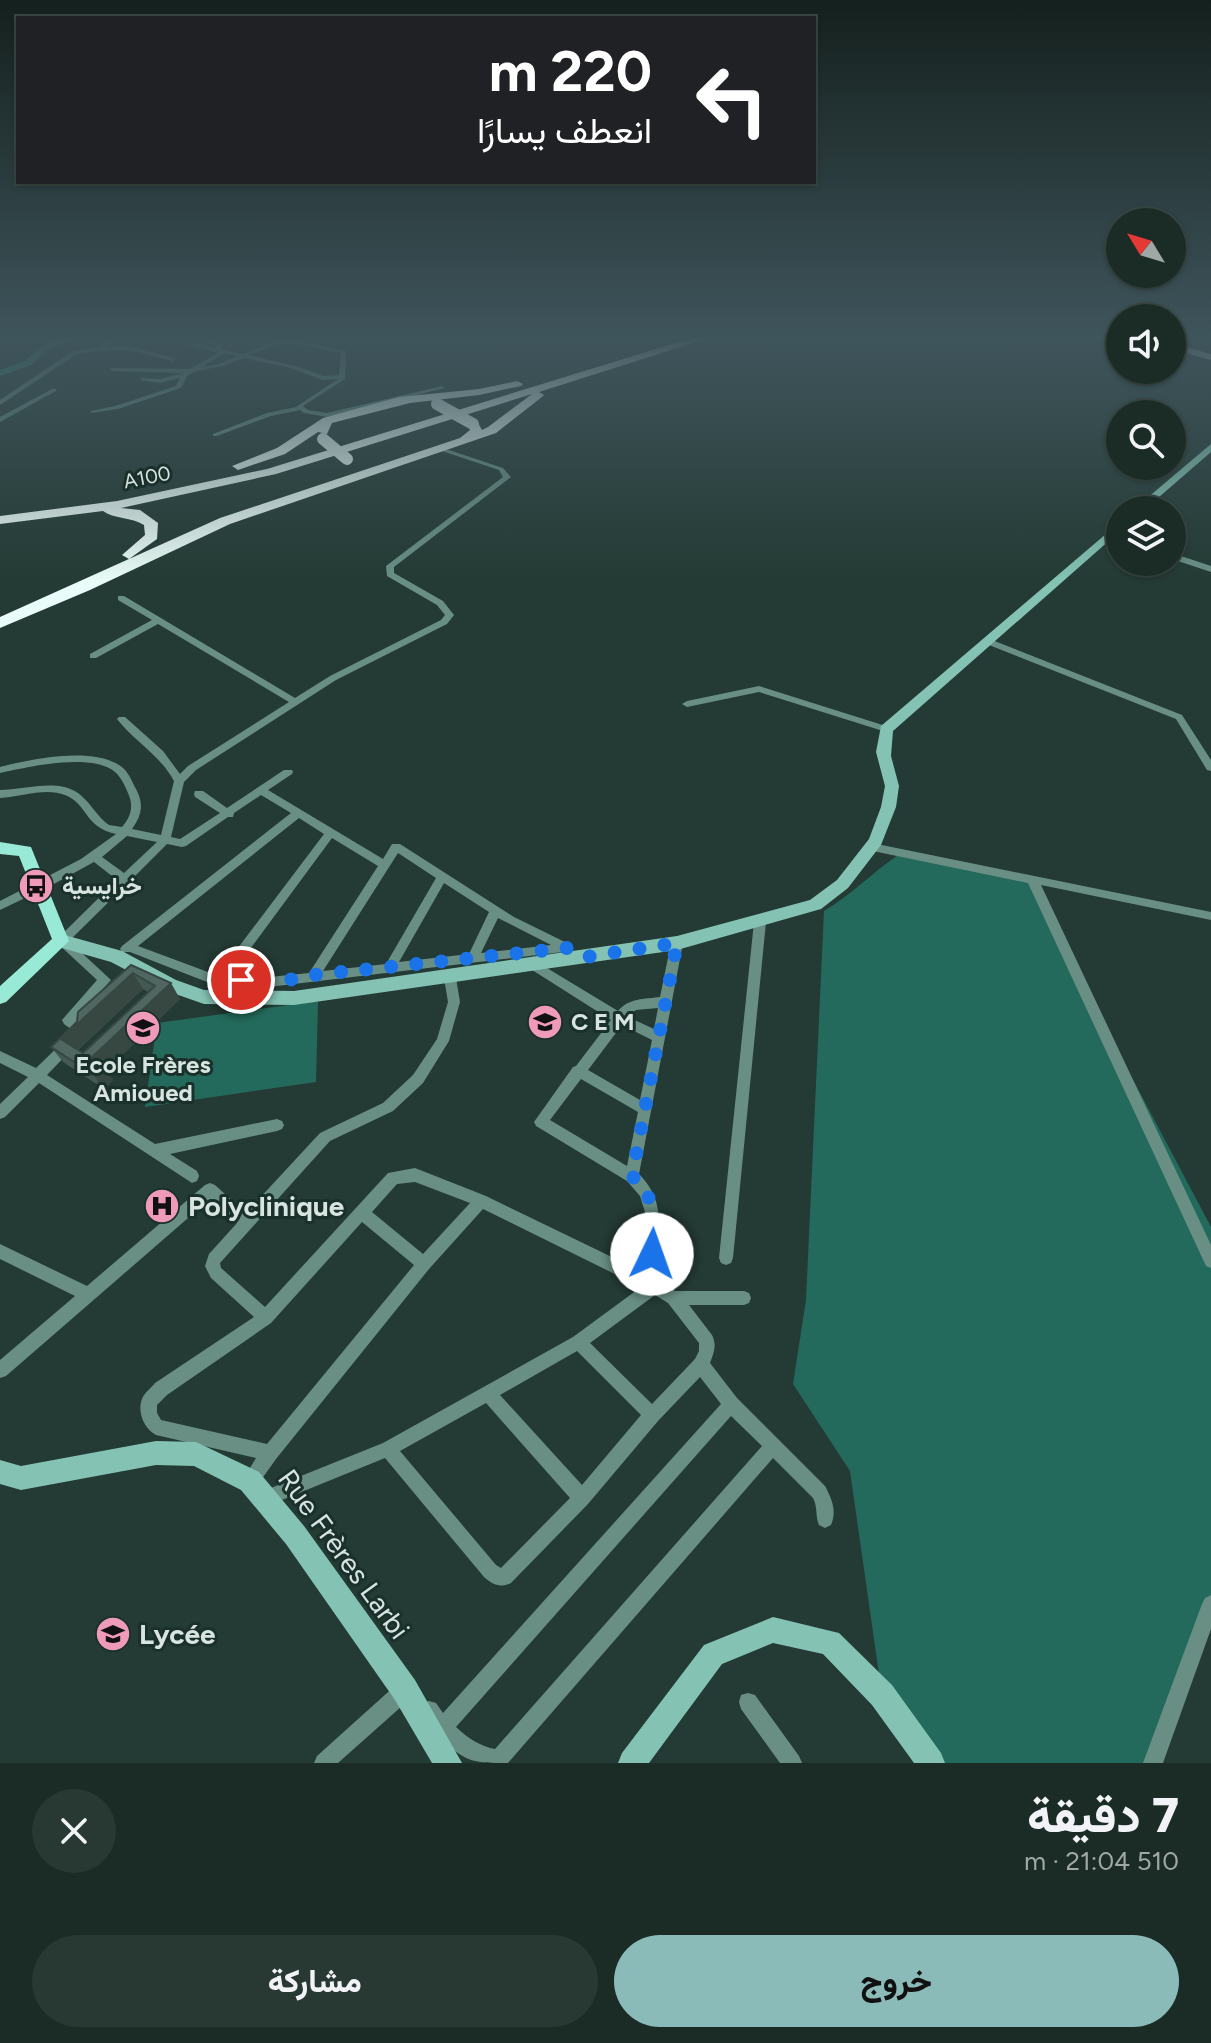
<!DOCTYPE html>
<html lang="ar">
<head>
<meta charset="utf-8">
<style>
  :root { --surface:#1b2c27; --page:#283833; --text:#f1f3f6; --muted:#a0a7a7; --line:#394844; --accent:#8bbbb9 }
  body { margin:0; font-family:Figtree,Vazirmatn,sans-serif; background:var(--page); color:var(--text); direction:rtl; height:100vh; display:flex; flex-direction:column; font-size:30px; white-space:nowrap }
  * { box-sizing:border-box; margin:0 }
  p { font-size:26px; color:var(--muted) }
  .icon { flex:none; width:44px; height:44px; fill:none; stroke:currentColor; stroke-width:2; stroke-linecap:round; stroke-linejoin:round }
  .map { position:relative; height:1763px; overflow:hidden; direction:ltr }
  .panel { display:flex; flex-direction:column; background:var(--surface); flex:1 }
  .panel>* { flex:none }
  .guide { position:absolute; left:16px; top:16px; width:800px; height:168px; border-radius:0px; box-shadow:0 2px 6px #0004,0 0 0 2px var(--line); direction:rtl; background:#202124; color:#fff; overflow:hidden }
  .needle { width:52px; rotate:308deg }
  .tools { position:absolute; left:1106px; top:208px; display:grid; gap:16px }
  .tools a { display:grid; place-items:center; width:80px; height:80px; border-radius:50%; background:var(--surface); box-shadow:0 2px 6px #0004,0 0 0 2px var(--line); font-size:40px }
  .pin { position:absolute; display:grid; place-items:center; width:68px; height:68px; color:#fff; margin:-34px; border:4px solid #fff; border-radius:50%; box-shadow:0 2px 8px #0007 }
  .me { position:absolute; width:88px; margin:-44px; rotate:3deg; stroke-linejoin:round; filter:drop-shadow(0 0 6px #0008) }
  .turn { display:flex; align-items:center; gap:28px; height:168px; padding:0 32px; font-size:36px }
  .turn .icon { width:104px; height:104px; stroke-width:2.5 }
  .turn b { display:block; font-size:56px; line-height:68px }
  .round { display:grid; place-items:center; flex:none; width:84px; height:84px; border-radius:42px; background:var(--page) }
  .headline { display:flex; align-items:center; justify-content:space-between; height:136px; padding:0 32px }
  h1 { font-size:48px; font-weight:800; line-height:60px }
  .cta { display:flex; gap:16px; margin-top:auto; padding:16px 32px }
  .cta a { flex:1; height:92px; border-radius:48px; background:var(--accent); color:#111; font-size:32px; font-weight:800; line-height:92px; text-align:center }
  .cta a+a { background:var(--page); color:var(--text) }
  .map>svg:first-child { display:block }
  .green { fill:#246a5c }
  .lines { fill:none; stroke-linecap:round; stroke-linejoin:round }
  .river { fill:#319b86; fill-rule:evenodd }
  .minor { fill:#698f85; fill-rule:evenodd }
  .tertiary { fill:#698f85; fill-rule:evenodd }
  .secondary { fill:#84c3b3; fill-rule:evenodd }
  .primary { fill:#98ead6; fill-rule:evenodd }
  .motorway { fill:#eafcf7; fill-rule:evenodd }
  .motorway-bridge { stroke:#eafcf7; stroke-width:12 }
  .wall { fill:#445953; fill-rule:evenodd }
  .shaded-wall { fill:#374843 }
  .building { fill:#4f6760; stroke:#374843; stroke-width:2; fill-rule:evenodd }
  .route { stroke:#1a73e8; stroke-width:14; stroke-dasharray:0 25.2 }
  .labels { text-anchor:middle; stroke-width:6; stroke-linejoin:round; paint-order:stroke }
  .far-street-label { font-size:20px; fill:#d7e4e0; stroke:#1a302a }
  .poi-label { font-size:24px; font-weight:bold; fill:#d7e4e0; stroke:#1a302a; text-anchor:start }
  .near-poi-label { font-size:28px; font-weight:bold; fill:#d7e4e0; stroke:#1a302a; text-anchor:start }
  .near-street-label { font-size:28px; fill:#d7e4e0; stroke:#1a302a }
</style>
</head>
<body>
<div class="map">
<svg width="1211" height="1763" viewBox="0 0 1211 1763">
  <rect width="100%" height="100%" fill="#243a34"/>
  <!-- green -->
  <path class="green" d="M 898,855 L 1028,881 L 1211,1227 L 1211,1603 L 1151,1763 L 931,1763 L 882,1695 L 850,1471 L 793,1384 L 806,1300 L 824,911 C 851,895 872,873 898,855 Z
    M 318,1001 L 316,1082 L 145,1107 L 157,1023 Z"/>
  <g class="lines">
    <!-- river -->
    <path class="river" d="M 73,335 L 85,335 L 48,350 L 31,365 L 0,376 L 0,370 L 25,361 L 42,346 Z"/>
    <!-- minor -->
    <path class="minor" d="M 114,335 L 120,335 L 108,347 L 130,346 L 176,359 L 173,361 L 130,350 L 98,351 L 77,354 L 0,405 L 0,400 L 73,351 L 101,346 Z
      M 182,335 L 188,335 L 190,341 L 216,348 L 216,346 L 191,335 L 199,335 L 221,344 L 221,349 L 243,354 L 269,343 L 284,340 L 294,340 L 292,335 L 298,335 L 300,341 L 346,351 L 345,379 L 303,406 L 308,410 L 327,413 L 442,386 L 445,388 L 327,417 L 304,413 L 300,410 L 271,416 L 217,436 L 213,436 L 213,434 L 267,413 L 296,407 L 338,379 L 323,380 L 291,368 L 244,358 L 223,366 L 196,371 L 187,376 L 181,388 L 118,409 L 91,413 L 91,411 L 115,406 L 176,386 L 180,378 L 160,383 L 141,380 L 141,378 L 160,379 L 184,373 L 113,371 L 111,370 L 111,368 L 190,369 L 218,353 L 185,343 ZM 284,343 L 298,344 L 341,353 L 339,375 L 324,376 L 295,366 L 249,355 L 273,346 ZM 225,353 L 237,356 L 219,364 L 202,367 Z
      M 54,388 L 57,390 L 56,391 L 0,422 L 0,417 Z
      M 439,448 L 443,448 L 503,468 L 511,477 L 394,567 L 394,573 L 443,601 L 454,615 L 447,624 L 336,680 L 196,770 L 184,782 L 171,837 L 180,839 L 220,813 L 195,797 L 194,794 L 195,791 L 203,791 L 227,808 L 284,770 L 292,770 L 293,772 L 292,774 L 268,790 L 383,859 L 392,844 L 400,844 L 514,917 L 571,945 L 573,948 L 571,951 L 260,988 L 207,982 L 130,952 L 122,952 L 120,949 L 122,946 L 291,813 L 261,795 L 234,813 L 233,817 L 228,817 L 186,846 L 182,847 L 167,844 L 131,880 L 130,884 L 126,885 L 69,941 L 111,980 L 76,1019 L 86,1027 L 88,1031 L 84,1038 L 80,1039 L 76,1038 L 75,1032 L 64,1024 L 62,1020 L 97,980 L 55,941 L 117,880 L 94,862 L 52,885 L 0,910 L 0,901 L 81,859 L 116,834 C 84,827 88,804 65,795 C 46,787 20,797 0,798 L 0,790 C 24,790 56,778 78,793 C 89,801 95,813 105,822 L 109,825 L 122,827 C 131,817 134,806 128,793 C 125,786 121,777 115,772 C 91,752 28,767 0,773 L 0,767 C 31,759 96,745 123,768 C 129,773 132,782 136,789 C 144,804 142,815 132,829 L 161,835 L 174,781 C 160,755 135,742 117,719 L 119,717 L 125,717 L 163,751 L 180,774 L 188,766 L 289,702 L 158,624 L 96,658 L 90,658 L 90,654 L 152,620 L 118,600 L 118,596 L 124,596 L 295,698 L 330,676 L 441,620 L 445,615 L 437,605 L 387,576 L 386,566 L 503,477 L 499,470 L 439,450 ZM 299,818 L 324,834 L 219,973 L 208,972 L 138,946 ZM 127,836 L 157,842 L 124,873 L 102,857 ZM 332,838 L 378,866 L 309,973 L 260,978 L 231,975 ZM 398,853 L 436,878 L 386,964 L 323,971 ZM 444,883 L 489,912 L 469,954 L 399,962 ZM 498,918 L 551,945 L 481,953 Z
      M 987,638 L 1182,715 L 1211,760 L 1211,771 L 1207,770 L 1176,719 L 984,643 L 983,641 Z
      M 759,686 L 889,727 L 891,729 L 889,731 L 883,731 L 759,692 L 687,707 L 682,704 L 687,701 Z
      M 872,843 L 1211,912 L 1211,920 L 1041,885 L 1211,1245 L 1211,1268 L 1206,1266 L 1028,883 L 868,850 L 867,847 L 868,844 Z
      M 760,918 L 764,919 L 766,922 L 733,1258 L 731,1263 L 726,1265 L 721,1263 L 719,1258 L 754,922 L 756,919 Z
      M 677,938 L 681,940 L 683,943 L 639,1174 C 661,1197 659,1214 659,1244 C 659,1257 661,1269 662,1282 L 675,1291 L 744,1291 L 749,1293 L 751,1298 L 749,1303 L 744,1305 L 689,1305 L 712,1335 C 717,1345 714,1353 710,1363 L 737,1398 L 825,1486 C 832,1499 837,1511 831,1525 L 825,1528 L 819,1525 C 815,1516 818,1507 813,1498 L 773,1458 L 508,1763 C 475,1763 467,1763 442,1740 L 439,1742 L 432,1739 L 429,1732 L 431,1728 L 420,1710 L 422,1703 L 429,1701 L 436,1703 L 443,1713 L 721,1404 L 700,1377 L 658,1421 L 588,1504 L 511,1583 C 500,1588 493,1585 484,1577 L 385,1458 L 267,1506 L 261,1504 L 259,1498 L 261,1492 L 383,1443 L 573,1337 L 641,1287 L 483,1209 L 429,1269 L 276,1459 L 256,1487 L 250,1489 L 244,1487 L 242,1481 L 256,1458 L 156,1435 C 144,1429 137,1412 142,1399 C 144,1393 151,1388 155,1383 L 254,1317 L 211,1278 L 205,1266 L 209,1254 L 237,1223 L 210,1199 L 6,1376 L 0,1378 L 0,1360 L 75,1296 L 0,1259 L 0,1244 L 87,1286 L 205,1185 L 210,1183 L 215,1185 L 246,1213 L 320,1133 L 383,1103 L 413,1075 L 437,1039 L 448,1002 L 444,978 L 446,975 L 450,973 L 454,975 L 456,978 L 460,1002 L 449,1041 L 423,1083 L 393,1111 L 330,1141 L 220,1263 L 221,1268 L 265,1307 L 388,1173 L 415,1168 L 486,1196 L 647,1274 L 645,1251 L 645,1212 L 640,1196 L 627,1181 L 536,1126 L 534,1122 L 573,1067 L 576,1066 L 611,1020 L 529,968 L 527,965 L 529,962 L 533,960 L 537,962 L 618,1011 C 629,998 644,999 660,997 L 671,943 L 673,940 ZM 658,1008 L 654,1029 L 628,1017 L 636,1010 ZM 622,1025 L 652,1040 L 640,1100 L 588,1070 ZM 581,1079 L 638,1112 L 627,1166 L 550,1120 ZM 415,1182 L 470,1203 L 423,1254 L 372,1212 L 397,1184 ZM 362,1222 L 414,1265 L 267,1444 L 161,1420 L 157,1413 L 157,1405 L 167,1395 L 271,1323 ZM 655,1295 L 668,1303 L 699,1343 L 699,1351 L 695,1359 L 652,1404 L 590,1343 ZM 577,1351 L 641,1415 L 582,1485 L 500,1395 ZM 486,1403 L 570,1498 L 501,1568 L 496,1565 L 400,1451 ZM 731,1416 L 762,1446 L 495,1749 C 479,1746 468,1738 456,1727 Z
      M 67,1041 L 71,1042 L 73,1046 L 71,1050 L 47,1075 L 155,1144 L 277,1119 L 282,1121 L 284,1125 L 282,1129 L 277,1131 L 170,1154 L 197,1171 L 199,1176 L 197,1181 L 192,1183 L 39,1083 L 5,1117 L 0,1119 L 0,1104 L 28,1077 L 0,1063 L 0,1051 L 36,1068 L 63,1042 Z
      M 1211,1595 L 1211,1629 L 1163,1763 L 1143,1763 L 1202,1604 L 1205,1598 Z
      M 404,1682 L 411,1684 L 413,1691 L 411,1698 L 338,1763 L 314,1763 L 317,1756 L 397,1684 Z
      M 748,1693 L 755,1695 L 799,1756 L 802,1763 L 780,1763 L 741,1709 L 739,1702 L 741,1695 Z"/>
    <!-- tertiary -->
    <path class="tertiary" d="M 1172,553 L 1211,566 L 1211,572 L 1172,559 Z"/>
    <!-- secondary -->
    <path class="secondary" d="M 1211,444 L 1211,452 L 1144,510 L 1133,510 Z
      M 1120,522 L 1120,531 L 893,731 L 891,756 L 899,786 L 896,807 L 881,845 L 848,888 L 821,909 L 677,950 L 294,1005 L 204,1004 L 164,990 L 111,962 L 55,946 L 53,941 L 55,936 L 61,934 L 122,951 L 176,980 L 204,990 L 294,991 L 677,936 L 810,900 L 837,880 L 869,839 L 881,807 L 885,786 L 876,752 L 881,726 Z
      M 156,1441 L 196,1442 L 259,1472 L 304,1526 L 415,1680 L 462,1763 L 432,1763 L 395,1700 L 286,1544 L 241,1490 L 194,1466 L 156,1465 L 21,1490 L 0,1484 L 0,1460 L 21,1466 Z
      M 773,1617 L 839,1633 L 892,1685 L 941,1753 L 945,1763 L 914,1763 L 872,1705 L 823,1654 L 773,1643 L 722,1664 L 649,1763 L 618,1763 L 622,1753 L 704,1645 Z"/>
    <!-- primary -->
    <path class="primary" d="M 0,842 L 31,847 L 69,941 L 6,1002 L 0,1004 L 0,986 L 52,939 L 19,856 L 0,854 Z"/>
    <!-- motorway -->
    <path class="motorway" d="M 701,335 L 718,335 L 539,392 L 544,395 L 542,397 L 496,433 L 230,524 L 90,590 L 0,628 L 0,617 L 220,518 L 460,438 L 470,430 L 469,421 L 477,421 L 482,430 L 488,427 L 532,394 L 276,474 L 121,508 L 140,510 L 158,523 L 157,539 L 129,559 L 122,555 L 145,535 L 144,525 C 132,517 113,519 103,511 L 0,524 L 0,516 L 117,501 L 267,469 Z
      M 1172,343 L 1211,354 L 1211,360 L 1172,349 Z
      M 517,381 L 523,384 L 521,386 L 479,395 L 410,403 L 332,423 L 327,434 L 318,432 L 285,454 L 238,470 L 232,466 L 277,448 L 323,418 L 399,397 L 479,389 Z"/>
    <!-- motorway-bridge -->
    <path class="motorway-bridge" d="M 437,404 L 473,424
      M 323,439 L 347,459"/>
  </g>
  <!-- wall -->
  <path class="wall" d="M 131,965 L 180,999 L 106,1071 L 113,1080 L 104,1089 L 63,1062 L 51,1047 ZM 143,989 L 148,992 L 83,1053 L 78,1050 Z"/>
  <!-- shaded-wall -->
  <path class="shaded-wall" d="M 133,973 L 143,989 L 73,1054 L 61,1039 Z
    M 171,983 L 180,999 L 106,1071 L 113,1080 L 104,1089 L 93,1074 L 91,1058 Z"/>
  <!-- building -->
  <path class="building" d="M 131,965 L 171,983 L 91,1058 L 102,1065 L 93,1074 L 51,1047 L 77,1022 L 78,1012 ZM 133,973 L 155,986 L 83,1053 L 61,1039 Z"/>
  <!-- sky -->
  <linearGradient id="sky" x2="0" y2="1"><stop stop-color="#14201d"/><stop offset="0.58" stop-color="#3f555c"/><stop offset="1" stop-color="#3f555c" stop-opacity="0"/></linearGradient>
  <rect width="1211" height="582" fill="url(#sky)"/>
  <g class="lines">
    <!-- route -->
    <path class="route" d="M 241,980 L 283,981 L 314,975 L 567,948 L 586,957 L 677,943 L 632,1176 C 661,1204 651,1219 652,1254"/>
  </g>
  <!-- icons -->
  <defs>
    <g id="bus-disc" transform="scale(1.8)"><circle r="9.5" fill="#ef9ab9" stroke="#1a302a"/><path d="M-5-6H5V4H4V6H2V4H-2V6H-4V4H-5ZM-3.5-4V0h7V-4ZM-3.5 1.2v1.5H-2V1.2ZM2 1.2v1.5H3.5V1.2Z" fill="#111"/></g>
    <g id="school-disc" transform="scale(1.8)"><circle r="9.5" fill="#ef9ab9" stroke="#1a302a"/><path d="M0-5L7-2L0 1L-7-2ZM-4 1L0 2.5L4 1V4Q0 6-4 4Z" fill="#111"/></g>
    <g id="hospital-disc" transform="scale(1.8)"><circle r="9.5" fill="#ef9ab9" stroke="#1a302a"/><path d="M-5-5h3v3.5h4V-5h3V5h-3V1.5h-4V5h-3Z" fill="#111"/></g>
  </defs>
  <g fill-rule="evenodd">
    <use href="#bus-disc" x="36" y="886"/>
    <use href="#school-disc" x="545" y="1022"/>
    <use href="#school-disc" x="143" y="1028"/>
    <use href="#hospital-disc" x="162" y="1206"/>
    <use href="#school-disc" x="113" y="1634"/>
  </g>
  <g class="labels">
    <!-- far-street labels -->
    <g class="far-street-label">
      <text transform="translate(147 477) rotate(-11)" y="7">A100</text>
    </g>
    <!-- poi labels -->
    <g class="poi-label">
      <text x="62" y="894">خرايسية</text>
      <text x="571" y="1030">C E M</text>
      <text x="143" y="1073" text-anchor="middle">Ecole Frères<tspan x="143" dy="28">Amioued</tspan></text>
    </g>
    <!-- near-poi labels -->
    <g class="near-poi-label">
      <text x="188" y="1216">Polyclinique</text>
      <text x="139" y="1644">Lycée</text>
    </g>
    <!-- near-street labels -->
    <g class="near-street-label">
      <text transform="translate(344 1554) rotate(54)" y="10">Rue Frères Larbi</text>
    </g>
  </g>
</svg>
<div class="tools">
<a><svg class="needle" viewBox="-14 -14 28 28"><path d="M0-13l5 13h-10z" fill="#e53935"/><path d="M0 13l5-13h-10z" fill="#a0a7a7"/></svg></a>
<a><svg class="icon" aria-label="sound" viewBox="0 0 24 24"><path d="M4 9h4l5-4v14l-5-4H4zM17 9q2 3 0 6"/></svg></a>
<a><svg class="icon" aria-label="search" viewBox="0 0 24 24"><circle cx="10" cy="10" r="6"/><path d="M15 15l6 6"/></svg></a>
<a><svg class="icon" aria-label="layers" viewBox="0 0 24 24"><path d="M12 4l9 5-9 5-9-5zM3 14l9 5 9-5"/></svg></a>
</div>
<div class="pin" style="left:241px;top:980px;background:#d93025"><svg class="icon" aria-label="arrive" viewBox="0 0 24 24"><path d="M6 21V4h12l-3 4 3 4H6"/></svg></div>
<svg class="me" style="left:652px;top:1254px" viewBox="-20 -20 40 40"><circle r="19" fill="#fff"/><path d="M0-13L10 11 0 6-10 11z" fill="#1a73e8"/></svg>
<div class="guide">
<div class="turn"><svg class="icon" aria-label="left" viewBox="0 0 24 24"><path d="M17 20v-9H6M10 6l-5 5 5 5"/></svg><div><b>220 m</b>انعطف يسارًا</div></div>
</div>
</div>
<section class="panel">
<div class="headline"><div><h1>7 دقيقة</h1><p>510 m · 21:04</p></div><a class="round"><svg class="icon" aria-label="close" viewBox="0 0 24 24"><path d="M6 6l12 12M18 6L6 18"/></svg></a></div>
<div class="cta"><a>خروج</a><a>مشاركة</a></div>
</section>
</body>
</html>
